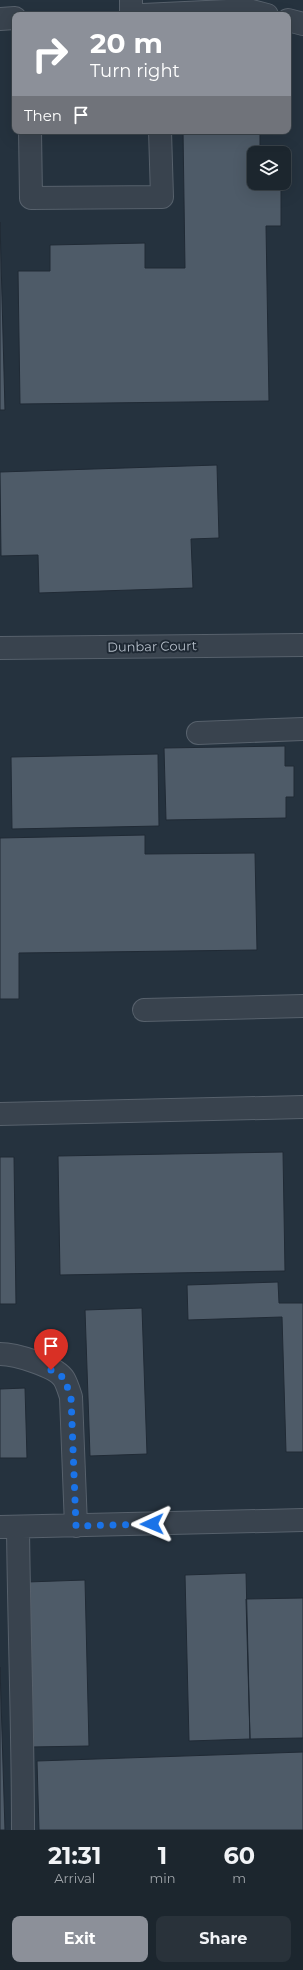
<!DOCTYPE html>
<html lang="en">
<head>
<meta charset="utf-8">
<style>
  :root { --surface:#1c262e; --page:#29323a; --text:#f1f3f6; --muted:#a0a5aa; --line:#3a434a; --accent:#8c9099 }
  body { margin:0; font-family:Montserrat,sans-serif; background:var(--page); color:var(--text); height:100vh; display:flex; flex-direction:column; font-size:15px; white-space:nowrap }
  * { box-sizing:border-box; margin:0 }
  p { font-size:13px; color:var(--muted) }
  .icon { flex:none; width:22px; height:22px; fill:none; stroke:currentColor; stroke-width:2; stroke-linecap:round; stroke-linejoin:round }
  .map { position:relative; height:1830px; overflow:hidden }
  .sheet { display:flex; flex-direction:column; background:var(--surface); flex:1 }
  .sheet>* { flex:none }
  .hud { position:absolute; left:12px; top:12px; width:279px; height:122px; border-radius:8px; box-shadow:0 4px 16px #0002,0 0 0 1px var(--line); background:#8c9099; color:#fff; overflow:hidden }
  .controls { position:absolute; left:247px; top:146px; display:grid; gap:8px }
  .controls a { display:grid; place-items:center; width:44px; height:44px; border-radius:8px; background:var(--surface); box-shadow:0 4px 16px #0002,0 0 0 1px var(--line); font-size:20px }
  .pin { position:absolute; display:grid; place-items:center; width:34px; height:34px; color:#fff; margin:-41px -17px; border-radius:50% 50% 50% 0; rotate:-45deg; box-shadow:0 0 4px #0007 }
  .pin .icon { rotate:45deg }
  .me { position:absolute; width:44px; margin:-22px; rotate:269deg; stroke-linejoin:round; filter:drop-shadow(0 0 3px #0008) }
  .turn { display:flex; align-items:center; gap:14px; height:84px; padding:0 12px; font-size:18px }
  .turn .icon { width:52px; height:52px; stroke-width:2.5 }
  .turn b { display:block; font-size:28px; line-height:34px }
  .then { display:flex; align-items:center; height:38px; padding:0 12px; background:#0003; gap:8px; font-size:15px }
  .eta { display:flex; justify-content:space-evenly; align-items:center; height:68px; text-align:center }
  .eta b { font-size:24px; font-weight:700; line-height:28px }
  .cta { display:flex; gap:8px; margin-top:auto; padding:8px 12px }
  .cta a { flex:1; height:46px; border-radius:8px; background:var(--accent); color:#fff; font-size:16px; font-weight:700; line-height:46px; text-align:center }
  .cta a+a { background:var(--page); color:var(--text) }
  .map>svg:first-child { display:block }
  .building { fill:#4e5b68; stroke:#202a35 }
  .lines { fill:none; stroke-linecap:round; stroke-linejoin:round }
  .minor-casing { stroke:#57616c; stroke-width:24 }
  .minor { stroke:#39434e; stroke-width:22 }
  .route { stroke:#1a73e8; stroke-width:7; stroke-dasharray:0 12.6 }
  .labels { text-anchor:middle; stroke-width:4; stroke-linejoin:round; paint-order:stroke }
  .street-label { font-size:13px; fill:#b5bec9; stroke:#1e2833 }
</style>
</head>
<body>
<div class="map">
<svg width="303" height="1830" viewBox="0 0 303 1830">
  <rect width="100%" height="100%" fill="#25323e"/>
  <!-- building -->
  <path class="building" d="M 183,131 L 260,131 L 260,153 L 254,153 L 254,183 L 281,183 L 281,226 L 266,226 L 269,401 L 20,404 L 18,271 L 50,271 L 50,245 L 145,243 L 145,268 L 185,268 Z
    M 0,222 L 5,410 L 0,410 Z
    M 217,465 L 219,538 L 191,539 L 193,588 L 39,593 L 38,555 L 1,556 L 0,472 Z
    M 285,746 L 285,766 L 294,766 L 294,797 L 286,797 L 286,818 L 166,820 L 164,748 Z
    M 158,754 L 159,826 L 12,829 L 11,757 Z
    M 145,835 L 145,854 L 255,853 L 257,950 L 19,953 L 19,999 L 0,999 L 0,838 Z
    M 283,1152 L 285,1271 L 60,1275 L 58,1156 Z
    M 0,1157 L 14,1157 L 16,1304 L 0,1304 Z
    M 278,1282 L 279,1303 L 303,1303 L 303,1452 L 286,1452 L 282,1317 L 188,1320 L 187,1285 Z
    M 142,1308 L 147,1454 L 90,1456 L 85,1310 Z
    M 25,1388 L 27,1458 L 0,1458 L 0,1389 Z
    M 246,1573 L 250,1739 L 189,1741 L 185,1575 Z
    M 85,1580 L 89,1746 L 31,1747 L 27,1582 Z
    M 303,1598 L 303,1738 L 250,1739 L 246,1599 Z
    M 0,1667 L 5,1830 L 0,1830 Z
    M 303,1752 L 303,1830 L 39,1830 L 37,1761 Z"/>
  <g class="lines">
    <!-- minor casing -->
    <g class="minor-casing">
      <path id="minor" d="M 131,0 L 131,15
        M 143,15 L 248,10 L 267,15
        M 0,19 L 15,18
        M 288,20 L 303,24
        M 30,131 L 31,198 L 162,197 L 160,131
        M 0,648 L 303,645
        M 198,733 L 303,729
        M 144,1010 L 303,1006
        M 0,1114 L 303,1107
        M 0,1354 C 15,1354 56,1366 64,1379 C 67,1384 69,1391 71,1397 L 76,1526
        M 0,1527 L 303,1520
        M 18,1527 C 19,1628 23,1729 23,1830"/>
    </g>
    <!-- minor -->
    <use href="#minor" class="minor"/>
  </g>
  <g class="lines">
    <!-- route -->
    <path class="route" d="M 51,1370 L 64,1378 L 71,1397 L 76,1526 L 152,1524"/>
  </g>
  <g class="labels">
    <!-- street labels -->
    <g class="street-label">
      <text transform="translate(152 646) rotate(-1)" y="5">Dunbar Court</text>
    </g>
  </g>
</svg>
<div class="controls">
<a><svg class="icon" aria-label="layers" viewBox="0 0 24 24"><path d="M12 4l9 5-9 5-9-5zM3 14l9 5 9-5"/></svg></a>
</div>
<div class="pin" style="left:51px;top:1370px;background:#d93025"><svg class="icon" aria-label="arrive" viewBox="0 0 24 24"><path d="M6 21V4h12l-3 4 3 4H6"/></svg></div>
<svg class="me" style="left:152px;top:1524px" viewBox="-20 -20 40 40"><path d="M0-17L14 15 0 8-14 15z" fill="#1a73e8" stroke="#fff" stroke-width="4"/></svg>
<div class="hud">
<div class="turn"><svg class="icon" aria-label="right" viewBox="0 0 24 24"><path d="M7 20v-9h11M14 6l5 5-5 5"/></svg><div><b>20 m</b>Turn right</div></div>
<div class="then">Then<svg class="icon" aria-label="arrive" viewBox="0 0 24 24"><path d="M6 21V4h12l-3 4 3 4H6"/></svg></div>
</div>
</div>
<section class="sheet">
<div class="eta">
<div><b>21:31</b><p>Arrival</p></div>
<div><b>1</b><p>min</p></div>
<div><b>60</b><p>m</p></div>
</div>
<div class="cta"><a>Exit</a><a>Share</a></div>
</section>
</body>
</html>
